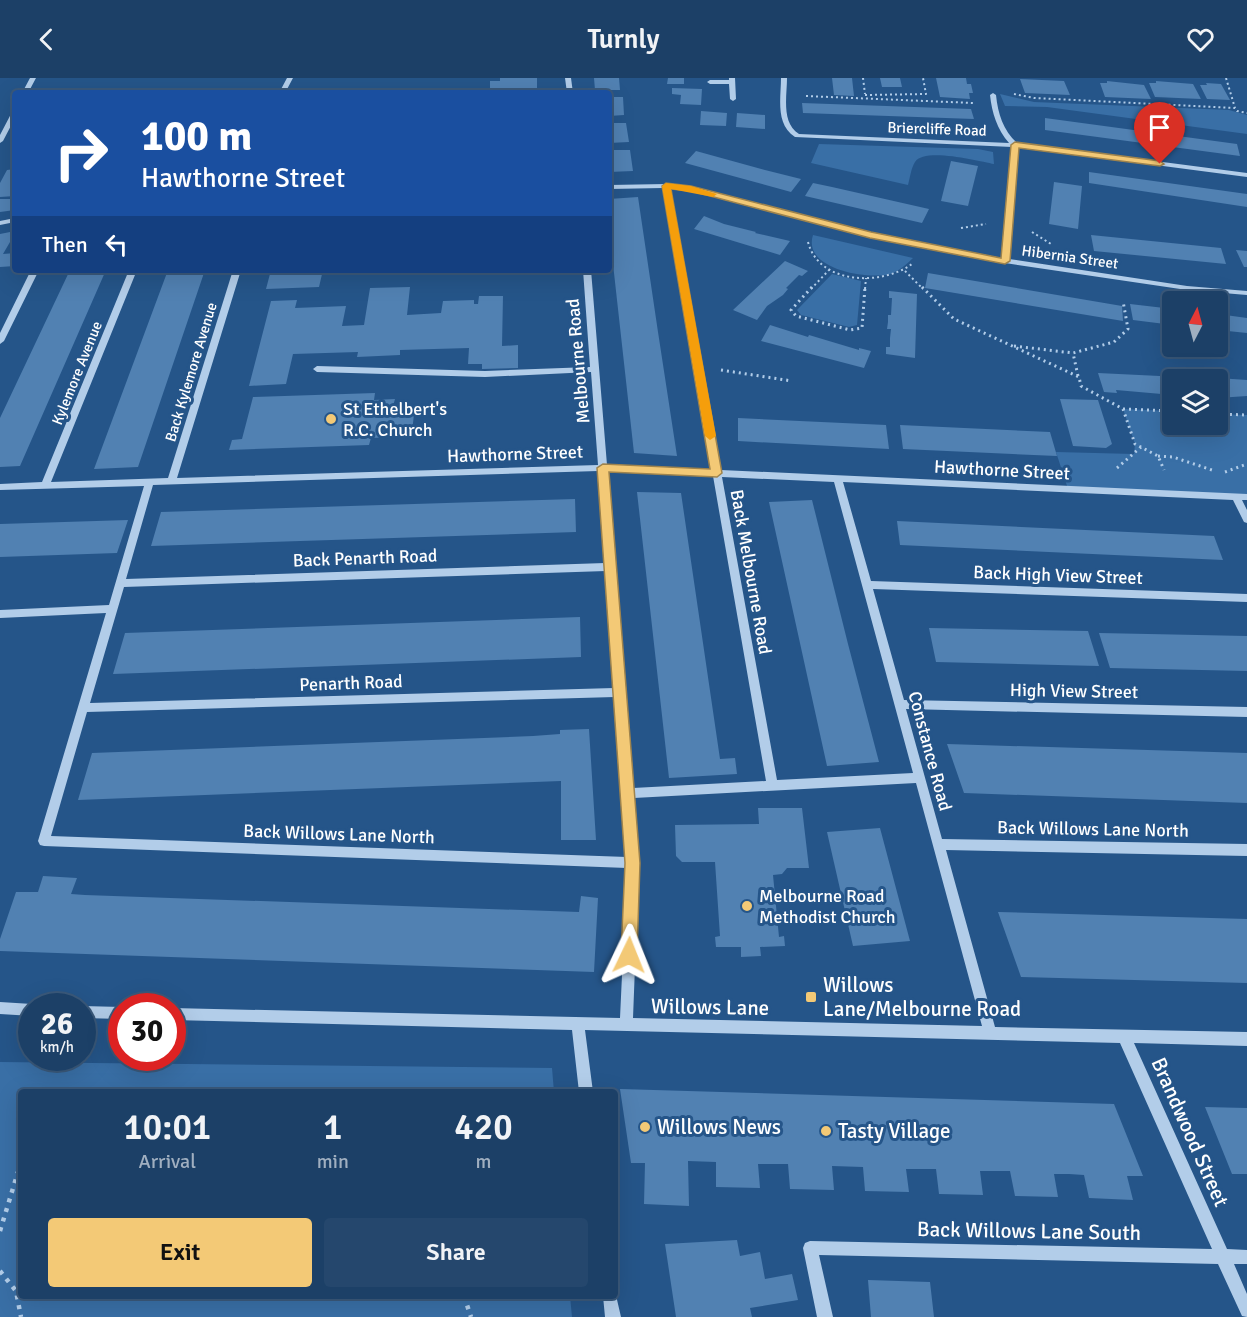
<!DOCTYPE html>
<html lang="en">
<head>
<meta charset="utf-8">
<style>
  :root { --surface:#1c4067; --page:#25476d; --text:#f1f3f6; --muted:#a0afc0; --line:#3a597b; --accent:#f3c976 }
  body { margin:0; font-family:Signika,sans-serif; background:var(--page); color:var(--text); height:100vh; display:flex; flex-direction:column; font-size:22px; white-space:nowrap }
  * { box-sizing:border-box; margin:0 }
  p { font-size:20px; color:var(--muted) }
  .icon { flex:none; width:33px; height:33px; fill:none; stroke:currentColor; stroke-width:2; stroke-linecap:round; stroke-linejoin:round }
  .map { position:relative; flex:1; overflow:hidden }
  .details { position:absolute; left:18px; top:1011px; width:600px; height:210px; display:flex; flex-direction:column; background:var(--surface); border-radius:6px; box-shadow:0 6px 24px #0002,0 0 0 2px var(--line) }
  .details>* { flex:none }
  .banner { position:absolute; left:12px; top:12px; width:600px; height:183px; border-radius:6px; box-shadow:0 6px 24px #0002,0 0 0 2px var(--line); background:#1a4fa0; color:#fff; overflow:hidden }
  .needle { width:39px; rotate:6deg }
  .controls { position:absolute; left:1162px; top:213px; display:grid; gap:12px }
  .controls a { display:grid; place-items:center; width:66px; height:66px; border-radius:6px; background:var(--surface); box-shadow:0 6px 24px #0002,0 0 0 2px var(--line); font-size:30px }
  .speed { position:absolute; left:18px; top:915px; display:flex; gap:12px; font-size:30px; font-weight:700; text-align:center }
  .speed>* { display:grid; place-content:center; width:78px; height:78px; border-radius:50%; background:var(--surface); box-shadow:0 6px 24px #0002,0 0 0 2px var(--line); line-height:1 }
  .speed small { font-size:15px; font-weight:400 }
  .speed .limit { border:9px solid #d22; background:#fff; color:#111 }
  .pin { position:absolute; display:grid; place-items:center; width:51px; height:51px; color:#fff; margin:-62px -26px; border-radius:50% 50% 50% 0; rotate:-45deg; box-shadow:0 0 6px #0007 }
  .pin .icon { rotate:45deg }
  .me { position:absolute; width:66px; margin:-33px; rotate:2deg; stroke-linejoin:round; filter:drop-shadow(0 0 4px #0008) }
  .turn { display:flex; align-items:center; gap:21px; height:126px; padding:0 30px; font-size:27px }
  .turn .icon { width:78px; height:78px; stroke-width:2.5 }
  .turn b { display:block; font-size:42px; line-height:51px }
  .then { display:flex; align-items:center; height:57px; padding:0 30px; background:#0003; gap:12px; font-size:22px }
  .eta { display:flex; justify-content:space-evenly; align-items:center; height:102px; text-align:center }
  .eta b { font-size:36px; font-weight:600; line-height:42px }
  .primary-button { display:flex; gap:12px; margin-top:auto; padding:12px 30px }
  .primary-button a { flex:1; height:69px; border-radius:6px; background:var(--accent); color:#111; font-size:24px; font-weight:600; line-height:69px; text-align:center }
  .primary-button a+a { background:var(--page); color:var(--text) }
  header { display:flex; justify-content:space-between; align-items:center; height:78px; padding:0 30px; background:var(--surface); font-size:27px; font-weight:600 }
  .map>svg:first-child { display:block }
  .green { fill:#396fa6 }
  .building { fill:#5181b2 }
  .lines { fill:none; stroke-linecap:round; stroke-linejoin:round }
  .path-far2 { stroke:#b2cde9; stroke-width:2; stroke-dasharray:2 3; stroke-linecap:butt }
  .path-far1 { stroke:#b2cde9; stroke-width:3; stroke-dasharray:2 4; stroke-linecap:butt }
  .path { stroke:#b2cde9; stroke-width:4.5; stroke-dasharray:4 6; stroke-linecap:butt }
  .minor { fill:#b2cde9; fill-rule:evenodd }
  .route { fill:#f3c976; stroke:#9e834d; stroke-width:1.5 }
  .slow { fill:#f59e0b }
  .poi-dot { fill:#f3c976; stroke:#255589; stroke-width:2 }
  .labels { text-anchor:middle; stroke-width:6; stroke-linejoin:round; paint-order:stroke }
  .far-street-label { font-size:15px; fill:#fff; stroke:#255589 }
  .street-label { font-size:18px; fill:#fff; stroke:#255589 }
  .poi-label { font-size:18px; fill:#fff; stroke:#255589; text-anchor:start }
  .near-poi-label { font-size:21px; fill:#fff; stroke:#255589; text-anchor:start }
  .near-street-label { font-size:21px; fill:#fff; stroke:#255589 }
</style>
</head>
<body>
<header><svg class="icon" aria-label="back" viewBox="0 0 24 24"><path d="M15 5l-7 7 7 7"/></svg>Turnly<svg class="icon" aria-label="heart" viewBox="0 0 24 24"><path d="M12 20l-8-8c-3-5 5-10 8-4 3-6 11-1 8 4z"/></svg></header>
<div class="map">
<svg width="1247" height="1239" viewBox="0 0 1247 1239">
  <rect width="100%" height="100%" fill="#255589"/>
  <!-- green -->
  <path class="green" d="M 1000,16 L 1034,24 L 1229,32 L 1247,37 L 1247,56 L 1047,29 L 1005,28 Z
    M 819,66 L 978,71 L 993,74 L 994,86 C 979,83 924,69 915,84 C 911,90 910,100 908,107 L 811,85 Z
    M 813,157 L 913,180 C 906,187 899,193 890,196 C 867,202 802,191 813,157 Z
    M 832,196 L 861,203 L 857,247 L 849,249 L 801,237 L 797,232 Z
    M 1123,331 L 1173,333 L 1173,346 L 1218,346 L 1218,336 L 1247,337 L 1247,419 L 1068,411 L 1056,374 L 1134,376 L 1135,366 Z
    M 0,984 L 552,990 L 554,1014 L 21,1014 L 21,1218 L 570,1218 L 572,1239 L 0,1239 Z"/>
  <!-- building -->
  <path class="building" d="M 500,0 L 537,0 L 537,10 L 490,11 L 490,3 L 500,3 Z
    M 594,0 L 619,0 L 620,12 L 595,12 Z
    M 668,0 L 684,0 L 684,6 L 667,6 Z
    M 832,0 L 852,0 L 854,18 L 834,17 Z
    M 880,0 L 900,0 L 902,9 L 882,9 Z
    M 936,0 L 966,0 L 967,6 L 971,6 L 973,15 L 969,15 L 970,21 L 940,19 Z
    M 1020,1 L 1064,3 L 1070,17 L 1025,15 Z
    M 1107,3 L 1144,7 L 1151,21 L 1105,19 L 1100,5 L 1107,5 Z
    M 1156,3 L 1193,6 L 1201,21 L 1155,19 L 1149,5 L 1156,5 Z
    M 1206,5 L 1221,6 L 1230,22 L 1207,21 L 1200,7 L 1207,7 Z
    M 161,10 L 159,15 L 132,15 L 134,11 Z
    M 672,10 L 702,11 L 701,27 L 680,26 L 681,17 L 672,16 Z
    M 609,19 L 623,19 L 624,37 L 609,38 Z
    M 802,25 L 971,31 L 974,41 L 803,35 Z
    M 701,33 L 727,35 L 726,48 L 700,47 Z
    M 737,35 L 765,37 L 765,51 L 736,49 Z
    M 1045,40 L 1237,66 L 1240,78 L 1045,52 Z
    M 609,45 L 626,45 L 629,64 L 609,65 Z
    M 609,72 L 630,72 L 633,93 L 609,94 Z
    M 696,73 L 765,92 L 801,101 L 791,114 L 685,85 Z
    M 951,83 L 978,88 L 968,128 L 941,123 Z
    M 15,91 L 15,118 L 0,119 L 0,105 L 7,92 Z
    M 1089,94 L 1247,116 L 1247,129 L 1089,105 Z
    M 1054,104 L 1082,108 L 1078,151 L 1049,146 Z
    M 813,105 L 832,109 L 929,131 L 922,145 L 805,118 Z
    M 638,119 L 658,254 L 677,378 L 634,375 L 609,150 L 609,121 Z
    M 0,121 L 15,121 L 15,132 L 0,134 Z
    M 704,138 L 724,146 L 756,154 L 755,155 L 790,163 L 780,177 L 694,151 Z
    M 15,153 L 15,163 L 10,164 L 3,176 L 15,175 L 15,188 L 0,189 L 0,156 Z
    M 1091,157 L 1221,170 L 1226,186 L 1094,173 Z
    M 1236,172 L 1247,173 L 1247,189 L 1244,189 Z
    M 785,183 L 808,193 L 802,198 L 799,197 L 786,210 L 788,211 L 783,217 L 767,228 L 757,242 L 733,232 Z
    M 70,192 L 106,192 L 20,388 L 0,389 L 0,340 Z
    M 168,192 L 205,192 L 138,389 L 94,391 Z
    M 271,192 L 323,192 L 319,209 L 266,211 Z
    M 928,195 L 1122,228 L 1123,243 L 925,210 Z
    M 410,209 L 407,237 L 441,235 L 443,223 L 474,222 L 474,226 L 478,226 L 479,218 L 503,218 L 502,268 L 518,267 L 518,290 L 482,291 L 482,286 L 468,286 L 469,270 L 400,272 L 400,277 L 357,279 L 358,274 L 293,276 L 286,306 L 249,308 L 271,223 L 297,222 L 295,230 L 346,228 L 342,248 L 364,247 L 370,210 Z
    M 889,213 L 917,216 L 915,280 L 886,276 L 886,269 L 890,269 L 890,260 L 891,251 L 887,251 L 888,244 L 888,237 L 891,237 L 892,220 L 889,220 Z
    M 1130,226 L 1173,231 L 1173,247 L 1133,242 Z
    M 1218,236 L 1247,240 L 1247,255 L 1218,252 Z
    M 770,247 L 808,259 L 809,257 L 859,272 L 859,270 L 871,273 L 864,290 L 761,263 Z
    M 1098,295 L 1201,300 L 1201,302 L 1173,302 L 1173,317 L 1116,312 L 1117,315 L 1104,314 Z
    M 1218,300 L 1247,302 L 1247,318 L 1218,320 Z
    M 375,315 L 374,322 L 395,321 L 393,328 L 415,327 L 412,354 L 393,354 L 393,359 L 371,360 L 369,367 L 229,372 L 232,362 L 242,361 L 253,319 Z
    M 1060,321 L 1098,322 L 1112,366 L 1106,370 L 1073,368 Z
    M 738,340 L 886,347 L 889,371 L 738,363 Z
    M 900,347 L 1050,354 L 1057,378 L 903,371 Z
    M 637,414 L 681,415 L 720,681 L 735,680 L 737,696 L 669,700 Z
    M 575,421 L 576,454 L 151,468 L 161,434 Z
    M 812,422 L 848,566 L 879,684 L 827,688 L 769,424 Z
    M 128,442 L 117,475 L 0,479 L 0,446 Z
    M 897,443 L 1214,458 L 1223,482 L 900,467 Z
    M 580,539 L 581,579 L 113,596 L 125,555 Z
    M 929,550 L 1088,553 L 1099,588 L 936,584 Z
    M 1099,555 L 1247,558 L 1247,593 L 1110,590 Z
    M 589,651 L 596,762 L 561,762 L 561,703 L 78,722 L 92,675 L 533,658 L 560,656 L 560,652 Z
    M 947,666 L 1247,675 L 1247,725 L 964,715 Z
    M 758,730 L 802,730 L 809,790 L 787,790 L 782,796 L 773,797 L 779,859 L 784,858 L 785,868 L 760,869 L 761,878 L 741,879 L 741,869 L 716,869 L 715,859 L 720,858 L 715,784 L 682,784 L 676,778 L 675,747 L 759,746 Z
    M 880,750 L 910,863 L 853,868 L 827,754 Z
    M 43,798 L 77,800 L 71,816 L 85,817 L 579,834 L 581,818 L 598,820 L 594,894 L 0,873 L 0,861 L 16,814 L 38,814 Z
    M 998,834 L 1247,841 L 1247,905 L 1021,899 Z
    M 620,1011 L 1114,1026 L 1143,1098 L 1127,1098 L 1133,1122 L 1089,1120 L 1084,1097 L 1069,1096 L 1054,1096 L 1058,1119 L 1015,1118 L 1010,1093 L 980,1093 L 983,1117 L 939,1116 L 936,1091 L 906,1091 L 909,1114 L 865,1113 L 863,1089 L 832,1088 L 834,1112 L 790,1111 L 788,1086 L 758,1086 L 760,1110 L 716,1109 L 716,1084 L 688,1083 L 689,1128 L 644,1126 L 645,1085 L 631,1085 Z
    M 1205,1029 L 1247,1030 L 1247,1096 L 1232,1096 Z
    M 737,1162 L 740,1178 L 760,1174 L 765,1201 L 792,1196 L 798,1222 L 750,1230 L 752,1239 L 676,1239 L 665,1166 Z
    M 868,1202 L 930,1204 L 934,1239 L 871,1239 Z"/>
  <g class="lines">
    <!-- path-far2 -->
    <path class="path-far2" d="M 863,0 L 865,16
      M 1226,0 L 1235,30
      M 1014,16 L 1034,20 L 1235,30 L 1237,33 L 1247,35
      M 865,17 L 926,16 L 923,0
      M 806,18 L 973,25
      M 961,150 L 986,146
      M 1032,154 L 1051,166
      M 808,164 C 819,207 882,208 912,186
      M 905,193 L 923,211
      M 811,211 L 830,191
      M 865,211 L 866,200"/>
    <!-- path-far1 -->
    <path class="path-far1" d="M 812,209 L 791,232 L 796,238 L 850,252 L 862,250 L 865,209
      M 922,209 L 954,241 L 1079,299 L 1081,308 L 1123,331 L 1135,366 L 1158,378 L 1164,392
      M 1014,268 L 1073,275
      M 721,292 L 792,303
      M 1078,298 L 1073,275 L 1114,264 L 1128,251 L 1123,223
      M 1123,331 L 1173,333
      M 1218,336 L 1247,337
      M 1158,378 L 1173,379 L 1215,393
      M 1117,390 L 1141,369
      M 1225,394 L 1247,386"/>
    <!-- path -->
    <path class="path" d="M 0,1153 L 21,1084
      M 0,1193 L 16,1213 L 21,1239
      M 464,1218 L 471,1239"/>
    <!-- minor -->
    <path class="minor" d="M 30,0 L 36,0 L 28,15 L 22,15 Z
      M 287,0 L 293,0 L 285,15 L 279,15 Z
      M 565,0 L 571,0 L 573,15 L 567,15 Z
      M 729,0 L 735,0 L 736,21 L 733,23 L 730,21 L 729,6 L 710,6 L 707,4 L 710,2 L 729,2 Z
      M 781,0 L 787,0 C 787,18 781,45 799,56 L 1009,65 C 997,51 992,35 990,17 L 993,15 L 996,17 C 998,36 1003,52 1017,65 L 1247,95 L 1247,99 L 1018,69 L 1009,181 L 1187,208 L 1247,213 L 1247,217 L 1187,212 L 1005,185 L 870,159 L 691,112 L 670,110 L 721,392 L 1247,416 L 1247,422 L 1242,422 L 1247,432 L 1247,445 L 1244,444 L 1233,422 L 843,404 L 871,503 L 1247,516 L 1247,524 L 873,511 L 904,622 L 1247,629 L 1247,639 L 906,631 L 942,761 L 1247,766 L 1247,778 L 946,772 L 995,949 L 1247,954 L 1247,968 L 1134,965 L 1227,1171 L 1247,1172 L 1247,1186 L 1234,1186 L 1247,1216 L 1247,1239 L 1242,1238 L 1218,1186 L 819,1177 L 833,1239 L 817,1239 L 803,1170 L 805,1165 L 810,1163 L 1212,1171 L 1120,965 L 585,952 L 593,1014 L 579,1014 L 572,952 L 172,942 L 172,930 L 620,940 L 627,790 L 44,768 L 40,767 L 38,763 L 106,535 L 0,540 L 0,532 L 109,527 L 144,408 L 0,412 L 0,406 L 42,404 L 129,192 L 137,192 L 51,404 L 168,400 L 233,192 L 241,192 L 177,400 L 598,387 L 591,294 L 485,299 L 317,294 L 313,291 L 317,288 L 485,293 L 590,289 L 583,192 L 591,192 L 607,387 L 712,392 L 663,110 L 609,111 L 609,107 L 666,106 L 691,108 L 870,155 L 1002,180 L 1012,69 L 795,59 C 775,46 781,20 781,0 ZM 598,393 L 605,485 L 126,501 L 153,407 ZM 607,393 L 713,398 L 766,703 L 633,710 ZM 722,399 L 834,404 L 913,695 L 777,702 ZM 606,493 L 614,610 L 90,625 L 124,509 ZM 615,619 L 627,779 L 51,758 L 87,634 ZM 916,705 L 982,948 L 633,940 L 639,785 L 634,720 Z
      M 15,32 L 15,40 L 3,63 L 0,65 L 0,57 L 12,34 Z
      M 15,140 L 15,144 L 0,147 L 0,143 Z
      M 31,192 L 39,192 L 4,263 L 0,266 L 0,255 Z
      M 0,924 L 32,926 L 37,928 L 32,928 L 32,938 L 0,936 Z
      M 80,928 L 82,928 L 122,929 L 122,941 L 82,940 L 82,928 Z
      M 615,1213 L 621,1239 L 605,1239 L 603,1218 L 615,1218 Z"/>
  </g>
  <!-- route -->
  <path class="route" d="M 1015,64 L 1160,83 L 1164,86 L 1160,88 L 1019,70 L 1010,183 L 1005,186 L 870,160 L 691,113 L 671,111 L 722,395 L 717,399 L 609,394 L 640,785 L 637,877 L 635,883 L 629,885 L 624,883 L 621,877 L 625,785 L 597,390 L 603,386 L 710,391 L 662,108 L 666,105 L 691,108 L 871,154 L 1001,180 L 1011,67 Z"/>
  <!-- slow -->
  <path class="slow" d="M 666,105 L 691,108 L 717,116 L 713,119 L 671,111 L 716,358 L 710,362 L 705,358 L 662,108 Z"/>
  <!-- markers -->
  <g class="poi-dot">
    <circle cx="331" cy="341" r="6"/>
    <circle cx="747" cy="828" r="6"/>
    <rect x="805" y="913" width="12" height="12" rx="3"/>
    <circle cx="645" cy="1049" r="6"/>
    <circle cx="826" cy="1053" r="6"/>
  </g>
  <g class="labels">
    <!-- far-street labels -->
    <g class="far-street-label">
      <text transform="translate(937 51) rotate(2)" y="5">Briercliffe Road</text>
      <text transform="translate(1070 179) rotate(8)" y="5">Hibernia Street</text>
      <text transform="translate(191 294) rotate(-73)" y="5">Back Kylemore Avenue</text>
      <text transform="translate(77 295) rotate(-68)" y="5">Kylemore Avenue</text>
    </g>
    <!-- street labels -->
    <g class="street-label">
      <text transform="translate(578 283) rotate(-95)" y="6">Melbourne Road</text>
      <text transform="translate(515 376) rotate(-2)" y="6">Hawthorne Street</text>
      <text transform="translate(1002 392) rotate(3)" y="6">Hawthorne Street</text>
      <text transform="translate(365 480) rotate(-2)" y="6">Back Penarth Road</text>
      <text transform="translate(751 494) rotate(80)" y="6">Back Melbourne Road</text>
      <text transform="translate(1058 497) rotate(2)" y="6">Back High View Street</text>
      <text transform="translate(351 605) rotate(-2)" y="6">Penarth Road</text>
      <text transform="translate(1074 613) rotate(1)" y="6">High View Street</text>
      <text transform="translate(930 673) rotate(75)" y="6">Constance Road</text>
      <text transform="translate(1093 751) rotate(1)" y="6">Back Willows Lane North</text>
      <text transform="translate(339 756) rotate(2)" y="6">Back Willows Lane North</text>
    </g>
    <!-- poi labels -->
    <g class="poi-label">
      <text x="343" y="337">St Ethelbert's<tspan x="343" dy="21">R.C. Church</tspan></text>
      <text x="759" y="824">Melbourne Road<tspan x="759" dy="21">Methodist Church</tspan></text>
    </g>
    <!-- near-poi labels -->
    <g class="near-poi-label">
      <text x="823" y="914">Willows<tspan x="823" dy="24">Lane/Melbourne Road</tspan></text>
      <text x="657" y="1056">Willows News</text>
      <text x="838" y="1060">Tasty Village</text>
    </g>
    <!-- near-street labels -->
    <g class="near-street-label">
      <text transform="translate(710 929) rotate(1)" y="7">Willows Lane</text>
      <text transform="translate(1190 1054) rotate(66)" y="7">Brandwood Street</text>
      <text transform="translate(1029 1153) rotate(1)" y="7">Back Willows Lane South</text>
    </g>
  </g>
</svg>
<div class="controls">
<a><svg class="needle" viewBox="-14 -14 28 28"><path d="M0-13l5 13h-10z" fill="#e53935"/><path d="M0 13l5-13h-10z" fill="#a0afc0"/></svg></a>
<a><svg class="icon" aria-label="layers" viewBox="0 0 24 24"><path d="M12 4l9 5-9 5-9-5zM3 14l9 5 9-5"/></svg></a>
</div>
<div class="speed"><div>26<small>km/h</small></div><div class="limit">30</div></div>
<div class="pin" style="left:1160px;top:86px;background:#d93025"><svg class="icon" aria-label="arrive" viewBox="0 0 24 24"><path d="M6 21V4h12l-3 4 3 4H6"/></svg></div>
<svg class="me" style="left:629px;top:877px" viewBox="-20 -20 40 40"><path d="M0-17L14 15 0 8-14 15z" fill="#f3c976" stroke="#fff" stroke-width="4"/></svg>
<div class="banner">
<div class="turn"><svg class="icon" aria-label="right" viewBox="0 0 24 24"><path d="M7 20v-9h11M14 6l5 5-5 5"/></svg><div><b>100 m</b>Hawthorne Street</div></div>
<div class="then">Then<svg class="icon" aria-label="left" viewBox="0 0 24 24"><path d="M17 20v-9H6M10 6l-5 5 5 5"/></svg></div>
</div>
<section class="details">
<div class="eta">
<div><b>10:01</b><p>Arrival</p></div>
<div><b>1</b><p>min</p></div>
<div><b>420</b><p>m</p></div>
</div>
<div class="primary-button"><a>Exit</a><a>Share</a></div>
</section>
</div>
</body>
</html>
